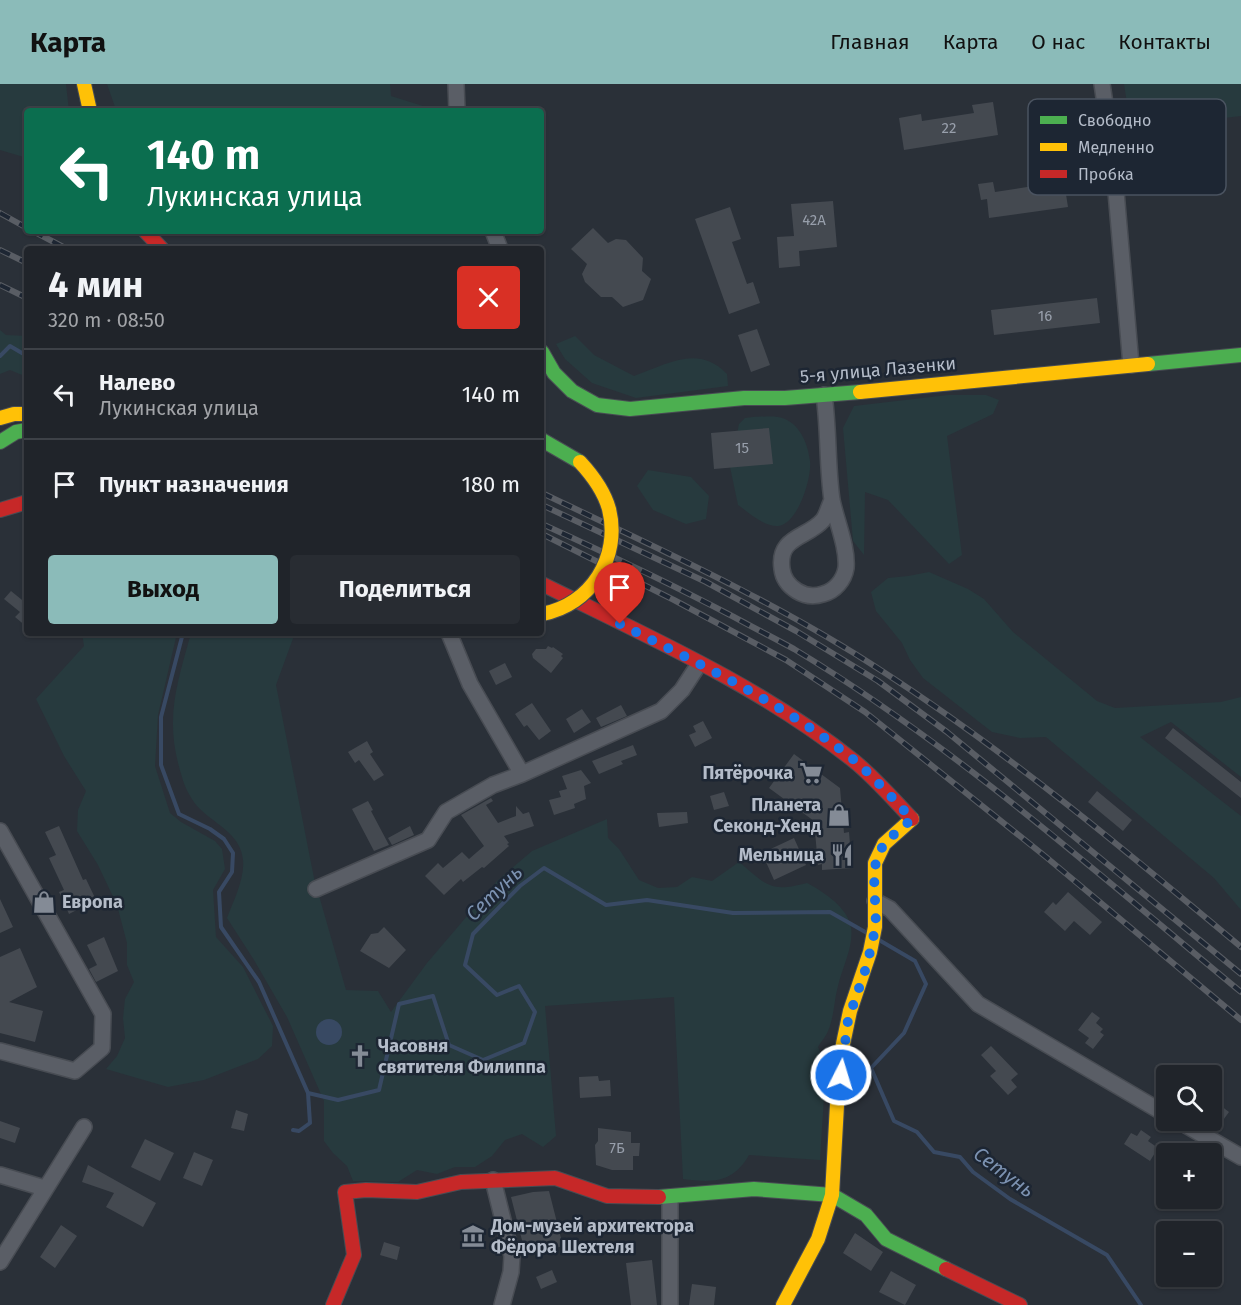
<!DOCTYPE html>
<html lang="ru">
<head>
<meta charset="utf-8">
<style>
  :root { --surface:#20242a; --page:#282c32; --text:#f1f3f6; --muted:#a2a4a8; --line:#3d4147; --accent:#8bbbb9 }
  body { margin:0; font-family:"Fira Sans",sans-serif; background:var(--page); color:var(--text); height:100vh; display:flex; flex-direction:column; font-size:22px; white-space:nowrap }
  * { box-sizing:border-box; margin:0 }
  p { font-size:20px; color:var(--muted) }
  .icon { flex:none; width:33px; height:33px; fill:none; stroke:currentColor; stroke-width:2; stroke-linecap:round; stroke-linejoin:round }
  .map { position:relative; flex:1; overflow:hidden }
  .sheet { position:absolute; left:24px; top:162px; width:520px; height:390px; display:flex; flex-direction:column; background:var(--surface); border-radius:6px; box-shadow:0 2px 4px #0004,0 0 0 2px var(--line) }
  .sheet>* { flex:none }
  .guide { position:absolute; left:24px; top:24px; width:520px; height:126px; border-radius:6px; box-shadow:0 2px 4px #0004,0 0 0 2px var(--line); background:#0b6e4f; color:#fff; overflow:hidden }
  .controls { position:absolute; left:1156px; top:981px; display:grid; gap:12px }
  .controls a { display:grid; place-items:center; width:66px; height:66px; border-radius:6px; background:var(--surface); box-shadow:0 2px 4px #0004,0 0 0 2px var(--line); font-size:30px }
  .pin { position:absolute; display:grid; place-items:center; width:51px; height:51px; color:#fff; margin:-62px -26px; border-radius:50% 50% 50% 0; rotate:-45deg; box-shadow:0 0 6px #0007 }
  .pin .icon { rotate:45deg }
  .me { position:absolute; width:66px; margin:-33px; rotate:5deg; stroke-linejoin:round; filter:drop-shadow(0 0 4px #0008) }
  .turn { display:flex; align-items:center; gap:21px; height:126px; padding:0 24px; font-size:27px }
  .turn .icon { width:78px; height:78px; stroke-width:2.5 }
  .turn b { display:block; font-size:42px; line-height:51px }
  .round { display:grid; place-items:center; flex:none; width:63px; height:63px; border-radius:6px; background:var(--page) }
  .headline { display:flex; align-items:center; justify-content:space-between; height:102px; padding:0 24px }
  h1 { font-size:36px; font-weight:700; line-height:45px }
  .action { display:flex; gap:12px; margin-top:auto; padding:12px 24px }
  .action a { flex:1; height:69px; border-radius:6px; background:var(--accent); color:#111; font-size:24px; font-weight:700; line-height:69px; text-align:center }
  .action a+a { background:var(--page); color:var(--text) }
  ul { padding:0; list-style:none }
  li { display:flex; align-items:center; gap:18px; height:90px; padding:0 24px; border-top:2px solid var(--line) }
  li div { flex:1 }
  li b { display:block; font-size:22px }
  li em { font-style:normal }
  header { display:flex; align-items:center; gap:36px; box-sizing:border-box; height:84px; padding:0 30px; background:var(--accent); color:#111 }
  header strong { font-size:28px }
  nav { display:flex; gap:33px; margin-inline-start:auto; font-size:21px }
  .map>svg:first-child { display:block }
  .green { fill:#273a3e }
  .water { fill:#384963 }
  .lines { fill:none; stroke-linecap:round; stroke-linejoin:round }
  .stream { stroke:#384963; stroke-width:4 }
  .building { fill:#444950 }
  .street-casing { stroke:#484c53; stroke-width:18 }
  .fast-casing { stroke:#484c53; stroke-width:16 }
  .slow-casing { stroke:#484c53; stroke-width:16 }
  .jam-casing { stroke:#484c53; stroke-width:16 }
  .street { stroke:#5a5e66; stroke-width:15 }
  .fast { stroke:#4caf50; stroke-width:14 }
  .slow { stroke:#ffc107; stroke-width:14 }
  .jam { stroke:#c62828; stroke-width:14 }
  .rail-casing { stroke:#595d64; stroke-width:6 }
  .rail { stroke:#1d2633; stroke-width:4; stroke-dasharray:11; stroke-linecap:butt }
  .slow-bridge-casing { stroke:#484c53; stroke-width:16; stroke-linecap:butt }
  .slow-bridge { stroke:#ffc107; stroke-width:14 }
  .route { stroke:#1a73e8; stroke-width:10; stroke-dasharray:0 18 }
  .labels { text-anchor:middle; stroke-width:5; stroke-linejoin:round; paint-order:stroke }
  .number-label { font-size:15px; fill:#989fab }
  .street-label { font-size:18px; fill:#b4bcc9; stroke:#1d2633 }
  .poi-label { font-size:18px; font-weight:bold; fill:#b4bcc9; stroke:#1d2633; text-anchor:end }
  .water-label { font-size:20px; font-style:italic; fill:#7c92b1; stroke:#1d2633 }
  .key { fill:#1d2633; stroke:#4a5360; stroke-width:1.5 }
  .key-label { font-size:16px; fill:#b4bcc9 }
</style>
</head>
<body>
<header>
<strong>Карта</strong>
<nav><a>Главная</a><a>Карта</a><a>О нас</a><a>Контакты</a></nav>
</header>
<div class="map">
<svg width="1241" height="1221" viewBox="0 0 1241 1221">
  <rect width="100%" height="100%" fill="#2a3038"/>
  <!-- green -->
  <path class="green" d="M 0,0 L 66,0 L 69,27 L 27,27 L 27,74 L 0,66 Z
    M 107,0 L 390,0 L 391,12 L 439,27 L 120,27 L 115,23 Z
    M 1124,0 L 1241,0 L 1241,32 L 1131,45 Z
    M 0,246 L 6,251 L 27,252 L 27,293 L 10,286 L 0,290 Z
    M 575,252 L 594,271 L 634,292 C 668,280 698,260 727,290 L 728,302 L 636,314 L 592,299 L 565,275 L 556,260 Z
    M 948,311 L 986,311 L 999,316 L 993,330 L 947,352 L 962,471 L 949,480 L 888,416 L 865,408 L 864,471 L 853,457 L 843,344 L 854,322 Z
    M 753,333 C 762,333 777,331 785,335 C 801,342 808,361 810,377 C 812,394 798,440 778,442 C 764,443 748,428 738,421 L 730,383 L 739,340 L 745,334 Z
    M 648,386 L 691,393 L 709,412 L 706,435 L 686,440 L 653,426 L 637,402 Z
    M 929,488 L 968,505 L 984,515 L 1013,548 L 1097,617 L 1115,624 L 1221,618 L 1241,613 L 1241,693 L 1171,638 L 1140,653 L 1241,732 L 1241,826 L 1214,794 L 1046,653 L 1020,654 L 992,648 L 923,594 L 910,576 L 902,559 L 876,527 L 871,508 L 888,494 L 908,492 Z
    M 82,549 L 177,549 L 158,631 L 155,682 L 170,729 L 181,738 L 215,757 L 222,765 L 225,785 L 213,806 L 216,853 L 243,883 L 273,942 L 272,962 L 258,975 L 204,996 L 168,1003 L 106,985 L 117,972 L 125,954 L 123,934 L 125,915 L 134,898 L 127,881 L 127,859 L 117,821 L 98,781 L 77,747 L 78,726 L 86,707 L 64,672 L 36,615 L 84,562 Z
    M 191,549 L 295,549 L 276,601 L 314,794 L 346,906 L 378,907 L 391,928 L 427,879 L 497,797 L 532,767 L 607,735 L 608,754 L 619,765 L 639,796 L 658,804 L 677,803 L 692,793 L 712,797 L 739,778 C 767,801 769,809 807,799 C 822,807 844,821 850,839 C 856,859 842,883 838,902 C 834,916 834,934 828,947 C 826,952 821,958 818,963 L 826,981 L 820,1076 L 749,1071 C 733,1099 713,1099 683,1095 L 674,913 L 545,922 L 556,1052 L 543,1063 L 522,1050 L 505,1056 L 492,1072 L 475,1083 L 455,1083 L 437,1090 L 417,1086 L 398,1098 L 353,1097 L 347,1082 L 333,1069 L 324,1057 L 324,1017 L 287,933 L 254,876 L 227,834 C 233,818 245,794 243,776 C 241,749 212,739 197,722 C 191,715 184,702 182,693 C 164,637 176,603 191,549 Z"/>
  <!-- water -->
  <path class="water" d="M316 948a13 13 0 1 1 26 0a13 13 0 1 1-26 0Z"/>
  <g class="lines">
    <!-- stream -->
    <path class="stream" d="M 0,272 L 10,262 L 27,272
      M 183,549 L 161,633 L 161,681 L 179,730 L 210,745 L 224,755 L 233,769 L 232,788 L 219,808 L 221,843 L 259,898 L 308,1009 L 338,1016 L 379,1006 L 399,920 L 433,912 L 449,961 L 483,976 L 524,959 L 535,928 L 519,902 L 497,911 L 465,881 L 473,850 L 520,802 L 544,784 L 606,821 L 647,816 L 733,829 L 830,828 L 867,849
      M 879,856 L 915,877 L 926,900 L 904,949 L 871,984 L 894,1037 L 917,1048 L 934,1068 L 960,1073 L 973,1088 L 1010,1115 L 1107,1171 L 1141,1221
      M 293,1046 L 299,1047 L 310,1039 L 308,1009"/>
  </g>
  <!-- building -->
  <path class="building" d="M 993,18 L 998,51 L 904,66 L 899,34 L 921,30 L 922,37 L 974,29 L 972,21 Z
    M 1073,87 L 1075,103 L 1065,104 L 1068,123 L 989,134 L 987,115 L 981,116 L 978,100 L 993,98 L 995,108 L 1059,98 L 1058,89 Z
    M 833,117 L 837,163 L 799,167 L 800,182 L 779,184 L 777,153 L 794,152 L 791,120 Z
    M 730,123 L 741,155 L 732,158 L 747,200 L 753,198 L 760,219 L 729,230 L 695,135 Z
    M 593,144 L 608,159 L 616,155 L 626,156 L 643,174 L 642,187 L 651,195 L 643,216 L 623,223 L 612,213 L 601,213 L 585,198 L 582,190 L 587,180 L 571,165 Z
    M 1097,214 L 1100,239 L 994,251 L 991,226 Z
    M 757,245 L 770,281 L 751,288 L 738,251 Z
    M 769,344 L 773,380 L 714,385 L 711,349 Z
    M 11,507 L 27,520 L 27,543 L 15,533 L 20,528 L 4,515 Z
    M 548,562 L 552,564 L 553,563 L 563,570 L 561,572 L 563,574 L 551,589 L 533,574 L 532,570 L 536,565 L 546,565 Z
    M 505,579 L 512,593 L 496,601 L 489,587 Z
    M 532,619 L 551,647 L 539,656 L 527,641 L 524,643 L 515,630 Z
    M 621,621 L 627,632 L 601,643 L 596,634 Z
    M 582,625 L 591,638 L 574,649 L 566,635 Z
    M 703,637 L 712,654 L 695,663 L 689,651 L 696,648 L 693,642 Z
    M 1173,644 L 1241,698 L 1241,714 L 1165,654 Z
    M 367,657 L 373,668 L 370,670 L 384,691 L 374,697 L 359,676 L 355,679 L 348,668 Z
    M 633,661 L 637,671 L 621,677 L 623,680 L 599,690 L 592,677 Z
    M 794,670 L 840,704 L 844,749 L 849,748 L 852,784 L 822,786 L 822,780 L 818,781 L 814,737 L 769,704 Z
    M 581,686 L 591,699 L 584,702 L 586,715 L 574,720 L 575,724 L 554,731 L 549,716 L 561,713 L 559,707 L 567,705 L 562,692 Z
    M 1097,707 L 1132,736 L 1123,747 L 1088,718 Z
    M 724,708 L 729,722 L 714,726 L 710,712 Z
    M 491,714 L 493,717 L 486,721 L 498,739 L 516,732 L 516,722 L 523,730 L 529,728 L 534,742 L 504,752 L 509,759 L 507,760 L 509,762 L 484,784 L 482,783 L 463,798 L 461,795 L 444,811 L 425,792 L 438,779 L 443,784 L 462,768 L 469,775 L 484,762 L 461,731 Z
    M 368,717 L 373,726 L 371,727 L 389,761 L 374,767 L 352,725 Z
    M 687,728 L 688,739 L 659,743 L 657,729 Z
    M 59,742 L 83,796 L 86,795 L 96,816 L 69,830 L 59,808 L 64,806 L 49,774 L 56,771 L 45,748 Z
    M 410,742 L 414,751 L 392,761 L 388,754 Z
    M 794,754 L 806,781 L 774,796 L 762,769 Z
    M 1068,808 L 1102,838 L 1090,851 L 1074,837 L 1065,847 L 1044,828 L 1053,818 L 1056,821 Z
    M 0,815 L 13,843 L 0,849 Z
    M 384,843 L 406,866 L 389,884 L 360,867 L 371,850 L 378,849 Z
    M 104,853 L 118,887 L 96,898 L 89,885 L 97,881 L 87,861 Z
    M 20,864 L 37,903 L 9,918 L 43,927 L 35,958 L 0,949 L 0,873 Z
    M 1092,928 L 1100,934 L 1096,939 L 1103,945 L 1100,948 L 1104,951 L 1093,965 L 1085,959 L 1089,954 L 1078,946 Z
    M 991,962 L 1018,990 L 1011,996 L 1017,1003 L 1008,1011 L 990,992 L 996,987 L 981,971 Z
    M 598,992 L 599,997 L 610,996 L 611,1012 L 580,1014 L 579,993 Z
    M 1212,1015 L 1229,1028 L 1221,1039 L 1212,1033 Z
    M 236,1026 L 248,1030 L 244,1047 L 231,1044 Z
    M 0,1037 L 20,1044 L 15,1059 L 0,1054 Z
    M 598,1044 L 631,1048 L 631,1059 L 640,1059 L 639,1072 L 633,1072 L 633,1086 L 612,1086 L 596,1081 L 595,1061 L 598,1057 Z
    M 1141,1046 L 1151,1053 L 1148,1057 L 1158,1064 L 1150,1077 L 1124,1060 L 1131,1049 L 1137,1052 Z
    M 145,1055 L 174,1069 L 160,1097 L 131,1083 Z
    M 194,1068 L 213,1076 L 202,1102 L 183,1094 Z
    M 88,1081 L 156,1119 L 143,1143 L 106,1123 L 114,1109 L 82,1098 Z
    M 549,1107 L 563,1162 L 526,1172 L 511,1113 L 533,1108 Z
    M 61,1141 L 77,1152 L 55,1184 L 40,1173 Z
    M 855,1149 L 883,1168 L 871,1187 L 843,1169 Z
    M 384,1158 L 400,1163 L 397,1176 L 380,1171 Z
    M 652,1176 L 657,1221 L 631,1221 L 626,1179 Z
    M 552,1186 L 557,1198 L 541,1205 L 536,1193 Z
    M 891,1187 L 916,1201 L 905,1221 L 879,1208 Z
    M 692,1200 L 716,1203 L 714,1221 L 689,1221 Z"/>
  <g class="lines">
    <!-- street casing -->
    <g class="street-casing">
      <path id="street" d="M 456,0 L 457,27
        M 1102,0 L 1113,73 L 1131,281
        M 493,147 L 500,165
        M 824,311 C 829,346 827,382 832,416 C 836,436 848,464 846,484 C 844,496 835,507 823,510 C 814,513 805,512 797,507 C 789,502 783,494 782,485 C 777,452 808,454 823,436 C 827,431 829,422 832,416
        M 449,549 L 470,600 L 522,690
        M 0,747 L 103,930 L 102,964 L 75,987 L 0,967
        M 316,805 L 428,756 L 446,728 L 493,701 L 522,690 L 661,627 L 682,606 L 699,580
        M 875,817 L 890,825 L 978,920 L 1167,1031
        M 1177,1036 L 1241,1073
        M 0,1091 L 44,1104
        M 493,1096 L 512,1172 L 511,1188 L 502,1221
        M 0,1178 L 84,1043
        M 670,1221 L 670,1113"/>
    </g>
    <!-- fast casing -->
    <g class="fast-casing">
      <path id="fast" d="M 542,268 L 554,289 L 572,307 L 597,321 L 630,325 L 744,314 L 785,314 L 860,308
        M 1148,280 L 1241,271
        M 542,356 L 580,378
        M 0,358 L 16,348 L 27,346
        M 659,1113 L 754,1105 L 832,1111 L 866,1131 L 886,1155 L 946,1185"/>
    </g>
    <!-- slow casing -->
    <g class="slow-casing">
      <path id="slow" d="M 84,0 L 90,27
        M 860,308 L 1148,280
        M 0,334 L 14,330 L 27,330
        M 783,1221 L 818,1155 L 832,1111 L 838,1003 L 843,960 L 850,927 L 870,868 L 875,843 L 875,779 L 884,760 L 912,735"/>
    </g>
    <!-- jam casing -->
    <g class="jam-casing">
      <path id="jam" d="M 145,147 L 162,165
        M 0,426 L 27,418
        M 542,500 C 649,553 760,602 854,677 C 875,694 893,715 912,735
        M 946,1185 L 1020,1221
        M 333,1221 L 354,1171 L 345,1108 L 366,1106 L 417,1108 L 461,1098 L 555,1094 L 607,1112 L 659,1113"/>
    </g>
    <!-- street -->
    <use href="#street" class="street"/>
    <!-- fast -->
    <use href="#fast" class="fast"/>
    <!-- slow -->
    <use href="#slow" class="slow"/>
    <!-- jam -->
    <use href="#jam" class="jam"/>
    <!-- rail casing -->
    <g class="rail-casing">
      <path id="rail" d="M 0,129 L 27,144
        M 33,147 L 67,165
        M 0,166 L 27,179
        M 0,201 L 27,214
        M 542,409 C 657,464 775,517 882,587 C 1009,669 1125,766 1241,863
        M 542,421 L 706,498 L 796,547 L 878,597 L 947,648 L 1241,890
        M 542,440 C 606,469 671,500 734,533 C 754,544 774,554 794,565 C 955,662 1097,789 1241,908
        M 542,450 L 674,516 L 786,576 L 865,628 L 1046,773 L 1241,936"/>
    </g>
    <!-- rail -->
    <use href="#rail" class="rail"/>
    <!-- slow-bridge casing -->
    <g class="slow-bridge-casing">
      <path id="slow-bridge" d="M 542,530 C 591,521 621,473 609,425 C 604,407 593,392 580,378"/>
    </g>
    <!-- slow-bridge -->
    <use href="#slow-bridge" class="slow-bridge"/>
  </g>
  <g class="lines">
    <!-- route -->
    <path class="route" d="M 620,540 C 701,581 783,619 854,676 C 875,694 893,715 912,735 L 884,759 L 876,777 L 874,791 L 876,841 L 867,881 L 848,936 L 841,991"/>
  </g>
  <!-- icons -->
  <defs>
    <g id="supermarket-bare" transform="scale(1.8)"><path d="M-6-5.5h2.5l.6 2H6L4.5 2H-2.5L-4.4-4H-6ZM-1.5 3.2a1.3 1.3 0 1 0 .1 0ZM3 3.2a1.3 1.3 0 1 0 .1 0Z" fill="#848b96" stroke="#1d2633" stroke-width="2.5" paint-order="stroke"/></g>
    <g id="shop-bare" transform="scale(1.8)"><path d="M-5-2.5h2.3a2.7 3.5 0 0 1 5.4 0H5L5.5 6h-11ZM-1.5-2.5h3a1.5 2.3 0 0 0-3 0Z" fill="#848b96" stroke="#1d2633" stroke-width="2.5" paint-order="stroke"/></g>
    <g id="restaurant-bare" transform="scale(1.8)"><path d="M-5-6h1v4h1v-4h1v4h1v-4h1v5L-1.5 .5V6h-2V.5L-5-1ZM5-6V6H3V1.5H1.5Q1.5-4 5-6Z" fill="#848b96" stroke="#1d2633" stroke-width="2.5" paint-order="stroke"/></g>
    <g id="church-bare" transform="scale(1.8)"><path d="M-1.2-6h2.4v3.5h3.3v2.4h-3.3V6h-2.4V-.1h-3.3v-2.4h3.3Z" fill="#848b96" stroke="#1d2633" stroke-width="2.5" paint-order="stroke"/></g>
    <g id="museum-bare" transform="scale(1.8)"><path d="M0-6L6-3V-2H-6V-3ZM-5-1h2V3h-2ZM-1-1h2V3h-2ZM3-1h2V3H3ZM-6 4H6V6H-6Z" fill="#848b96" stroke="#1d2633" stroke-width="2.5" paint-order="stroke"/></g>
  </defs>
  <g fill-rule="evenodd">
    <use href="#supermarket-bare" x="811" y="689"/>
    <use href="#shop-bare" x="839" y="731"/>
    <use href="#restaurant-bare" x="842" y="771"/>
    <use href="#shop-bare" x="44" y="818"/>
    <use href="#church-bare" x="360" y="972"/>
    <use href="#museum-bare" x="473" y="1152"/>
  </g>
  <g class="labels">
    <!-- number labels -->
    <g class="number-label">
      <text x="949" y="49">22</text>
      <text x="814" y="141">42А</text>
      <text x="1045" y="237">16</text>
      <text x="742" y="369">15</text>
      <text x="617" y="1069">7Б</text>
    </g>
    <!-- street labels -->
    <g class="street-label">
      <text transform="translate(878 286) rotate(-5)" y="6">5-я улица Лазенки</text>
    </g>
    <!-- poi labels -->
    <g class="poi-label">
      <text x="793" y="695">Пятёрочка</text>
      <text x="821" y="727">Планета<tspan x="821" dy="21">Секонд-Хенд</tspan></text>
      <text x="824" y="777">Мельница</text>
      <text x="62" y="824" text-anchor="start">Европа</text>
      <text x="378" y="968" text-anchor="start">Часовня<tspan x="378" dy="21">святителя Филиппа</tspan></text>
      <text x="491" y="1148" text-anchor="start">Дом-музей архитектора<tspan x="491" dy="21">Фёдора Шехтеля</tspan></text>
    </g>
    <!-- water labels -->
    <g class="water-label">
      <text transform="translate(494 809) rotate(-44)" y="7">Сетунь</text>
      <text transform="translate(1004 1088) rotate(37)" y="7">Сетунь</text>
    </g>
  </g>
  <!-- legend -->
  <rect x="1028" y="15" width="198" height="96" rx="9" class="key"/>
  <rect x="1040" y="32" width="27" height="8" fill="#4caf50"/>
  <rect x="1040" y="59" width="27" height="8" fill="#ffc107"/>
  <rect x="1040" y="86" width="27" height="8" fill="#c62828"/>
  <g class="key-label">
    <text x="1078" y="42">Свободно</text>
    <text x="1078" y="69">Медленно</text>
    <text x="1078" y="96">Пробка</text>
  </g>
</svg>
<div class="controls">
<a><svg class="icon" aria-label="search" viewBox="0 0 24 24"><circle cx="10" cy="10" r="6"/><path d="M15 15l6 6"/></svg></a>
<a>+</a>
<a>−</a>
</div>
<div class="pin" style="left:620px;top:540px;background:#d93025"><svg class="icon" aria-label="arrive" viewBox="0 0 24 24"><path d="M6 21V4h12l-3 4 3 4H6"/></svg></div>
<svg class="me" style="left:841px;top:991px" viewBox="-20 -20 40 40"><circle r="17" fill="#1a73e8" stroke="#fff" stroke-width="3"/><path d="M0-11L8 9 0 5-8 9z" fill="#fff"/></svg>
<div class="guide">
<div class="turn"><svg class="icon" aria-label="left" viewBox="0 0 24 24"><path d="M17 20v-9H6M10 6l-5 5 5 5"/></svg><div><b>140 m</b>Лукинская улица</div></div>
</div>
<section class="sheet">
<div class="headline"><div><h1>4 мин</h1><p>320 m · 08:50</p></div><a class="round" style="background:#d93025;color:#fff"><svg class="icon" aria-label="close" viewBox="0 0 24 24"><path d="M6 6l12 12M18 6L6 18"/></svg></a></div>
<ul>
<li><svg class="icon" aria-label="left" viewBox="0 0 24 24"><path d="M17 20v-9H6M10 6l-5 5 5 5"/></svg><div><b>Налево</b><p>Лукинская улица</p></div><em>140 m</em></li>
<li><svg class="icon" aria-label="arrive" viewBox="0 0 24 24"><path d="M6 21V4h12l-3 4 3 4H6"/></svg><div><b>Пункт назначения</b></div><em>180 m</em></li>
</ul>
<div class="action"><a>Выход</a><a>Поделиться</a></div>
</section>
</div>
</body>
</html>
